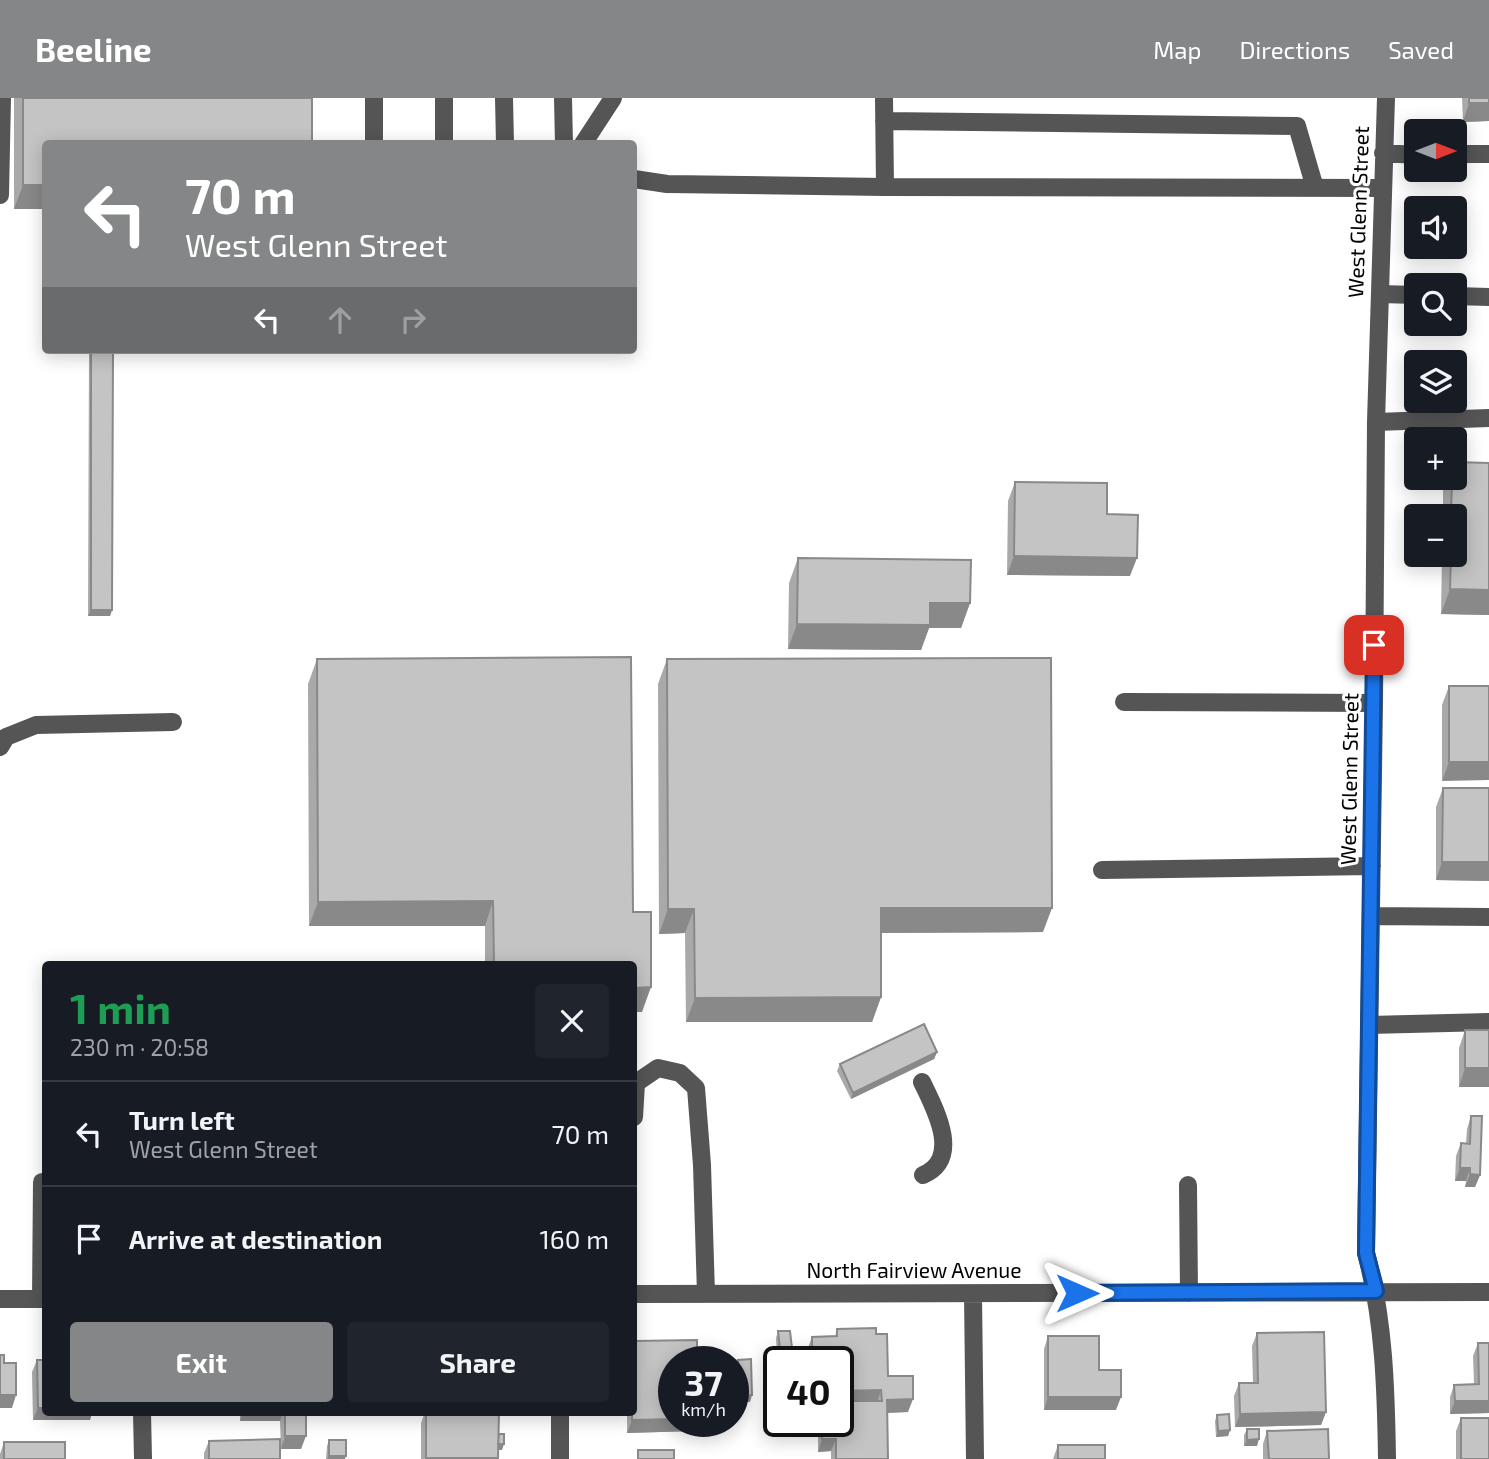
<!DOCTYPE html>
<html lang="en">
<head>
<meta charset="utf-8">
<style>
  :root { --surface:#171b24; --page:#20242c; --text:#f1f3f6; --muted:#9ea1a6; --line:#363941; --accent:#858687 }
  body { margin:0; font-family:"Exo 2",sans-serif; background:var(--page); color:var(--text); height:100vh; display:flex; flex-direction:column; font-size:26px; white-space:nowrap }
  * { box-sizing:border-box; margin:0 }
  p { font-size:23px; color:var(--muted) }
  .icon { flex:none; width:38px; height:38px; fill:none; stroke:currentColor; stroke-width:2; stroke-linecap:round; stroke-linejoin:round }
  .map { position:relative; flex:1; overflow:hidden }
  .panel { position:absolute; left:42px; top:863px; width:595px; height:455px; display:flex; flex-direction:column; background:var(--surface); border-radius:7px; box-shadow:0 4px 18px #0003 }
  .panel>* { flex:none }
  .guide { position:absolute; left:42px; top:42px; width:595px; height:214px; border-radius:7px; box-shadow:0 4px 18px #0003; background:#858687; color:#fff; overflow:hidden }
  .needle { width:46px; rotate:90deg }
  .buttons { position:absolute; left:1404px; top:21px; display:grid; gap:14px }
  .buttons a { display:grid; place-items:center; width:63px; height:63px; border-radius:7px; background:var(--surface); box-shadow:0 4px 18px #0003; font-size:35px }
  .speed { position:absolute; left:658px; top:1248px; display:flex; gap:14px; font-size:35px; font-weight:700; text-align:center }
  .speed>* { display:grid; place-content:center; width:91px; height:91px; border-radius:50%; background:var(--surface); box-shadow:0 4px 18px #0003; line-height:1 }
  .speed small { font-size:18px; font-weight:400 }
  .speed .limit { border:4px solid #111; border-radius:10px; background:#fff; color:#111 }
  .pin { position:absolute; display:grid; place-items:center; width:60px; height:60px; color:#fff; margin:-30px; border-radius:14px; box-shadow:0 4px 10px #0006 }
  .me { position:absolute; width:77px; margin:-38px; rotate:90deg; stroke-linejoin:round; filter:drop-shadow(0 0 5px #0008) }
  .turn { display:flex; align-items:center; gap:24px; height:147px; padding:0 28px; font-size:32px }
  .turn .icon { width:91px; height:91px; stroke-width:2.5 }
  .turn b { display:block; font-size:49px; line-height:60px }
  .lanes { display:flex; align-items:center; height:66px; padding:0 28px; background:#0003; justify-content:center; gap:35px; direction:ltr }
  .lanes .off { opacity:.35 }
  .round { display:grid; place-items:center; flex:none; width:74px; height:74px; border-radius:7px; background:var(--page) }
  .head { display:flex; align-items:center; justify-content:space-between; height:119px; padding:0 28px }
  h1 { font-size:42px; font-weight:700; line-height:52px; color:#1e9e55 }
  .cta { display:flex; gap:14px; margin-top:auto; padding:14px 28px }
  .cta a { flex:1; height:80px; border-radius:7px; background:var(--accent); color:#fff; font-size:28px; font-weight:700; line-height:80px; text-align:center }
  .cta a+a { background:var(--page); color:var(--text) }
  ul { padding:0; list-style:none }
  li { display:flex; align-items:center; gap:21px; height:105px; padding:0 28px; border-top:2px solid var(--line) }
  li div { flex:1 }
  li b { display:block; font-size:26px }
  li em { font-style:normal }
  header { display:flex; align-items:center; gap:42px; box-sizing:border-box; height:98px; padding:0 35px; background:var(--accent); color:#fff }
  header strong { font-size:33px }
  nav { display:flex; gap:38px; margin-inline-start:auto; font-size:24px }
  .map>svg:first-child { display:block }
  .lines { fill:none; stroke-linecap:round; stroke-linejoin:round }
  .minor { stroke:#555; stroke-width:18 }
  .wall { fill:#a9a9a9 }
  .shaded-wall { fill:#898989 }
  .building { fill:#c4c4c4; stroke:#898989; stroke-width:2 }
  .route-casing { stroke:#114b97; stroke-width:18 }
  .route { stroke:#1a73e8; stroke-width:12 }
  .labels { text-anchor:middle; stroke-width:6; stroke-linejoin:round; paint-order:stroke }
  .street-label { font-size:21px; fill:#000; stroke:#fff }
</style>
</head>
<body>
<header>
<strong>Beeline</strong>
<nav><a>Map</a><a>Directions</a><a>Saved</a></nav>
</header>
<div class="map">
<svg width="1489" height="1361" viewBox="0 0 1489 1361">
  <rect width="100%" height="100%" fill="#fff"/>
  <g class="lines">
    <!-- minor -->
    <path class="minor" d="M 504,0 L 505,46
      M 563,0 L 564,46
      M 884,0 L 885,89
      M 1386,0 L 1376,324 L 1374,605 L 1366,1155 C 1384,1222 1386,1291 1387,1361
      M 884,23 L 1297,28 L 1315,90
      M 374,46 L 374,0
      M 444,46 L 444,0
      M 583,46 L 613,0
      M 1383,55 L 1416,57
      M 1454,56 L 1489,56
      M 634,81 L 667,86 L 885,89 L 1383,90
      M 0,97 L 2,0
      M 1380,196 L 1416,197
      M 1454,198 L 1489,199
      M 1376,324 L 1489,320
      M 1124,604 L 1374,605
      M 0,649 L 6,639 L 36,627 L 173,624
      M 1102,772 L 1372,768
      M 1371,818 L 1489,819
      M 1369,927 L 1489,924
      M 922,984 C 935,1011 962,1060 923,1077
      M 634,1019 L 636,985 L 658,970 L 680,975 L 696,990 L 702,1067 L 706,1196
      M 1188,1087 L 1189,1195
      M 634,1196 L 1489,1194
      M 973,1196 L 975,1361
      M 0,1201 L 46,1201
      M 41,1201 L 42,1084
      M 142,1314 L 143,1361
      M 560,1314 L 560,1361"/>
  </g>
  <!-- wall -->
  <path class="wall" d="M 14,0 L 312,0 L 46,111 L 14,111 Z
    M 1462,0 L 1489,0 L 1489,23 L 1463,24 Z
    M 89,252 L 113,252 L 112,512 L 110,518 L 88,518 Z
    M 1489,365 L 1489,517 L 1441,516 L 1442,457 L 1454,457 L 1454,418 L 1443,418 L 1443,389 L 1447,380 L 1454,380 Z
    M 1015,384 L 1130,478 L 1007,477 L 1008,403 Z
    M 798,460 L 970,505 L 961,530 L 929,530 L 921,552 L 788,551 L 789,485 Z
    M 317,561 L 633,814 L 642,914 L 634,914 L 634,866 L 485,866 L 485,828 L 309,828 L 308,586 Z
    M 667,561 L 1043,834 L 881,835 L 881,899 L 872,924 L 686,924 L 685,835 L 659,836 L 658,586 Z
    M 1449,588 L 1489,588 L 1442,683 L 1442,607 Z
    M 1443,690 L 1489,690 L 1489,783 L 1436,782 L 1436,709 Z
    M 1465,932 L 1489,932 L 1489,989 L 1459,989 L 1459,950 Z
    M 937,954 L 934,961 L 851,1001 L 837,973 L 840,966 Z
    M 1471,1018 L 1480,1077 L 1475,1089 L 1465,1089 L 1466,1083 L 1455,1083 L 1456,1058 L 1461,1045 L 1466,1045 L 1467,1031 Z
    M 837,1231 L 876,1236 L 888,1278 L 908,1314 L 887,1315 L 888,1361 L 831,1361 L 831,1353 L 818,1354 L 818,1323 L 838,1323 L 838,1264 L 807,1264 L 807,1252 L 812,1239 L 835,1239 Z
    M 778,1233 L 789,1257 L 777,1257 L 776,1240 Z
    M 1257,1235 L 1326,1314 L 1321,1327 L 1235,1329 L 1234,1298 L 1239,1285 L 1253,1285 L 1252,1248 Z
    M 1048,1238 L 1099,1272 L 1116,1312 L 1044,1312 L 1044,1251 Z
    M 1478,1245 L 1489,1315 L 1450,1316 L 1450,1299 L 1454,1287 L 1474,1286 L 1473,1258 Z
    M 37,1262 L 46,1314 L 92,1314 L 90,1322 L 33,1322 L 32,1274 Z
    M 738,1262 L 750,1304 L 737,1304 L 735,1268 Z
    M 240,1314 L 306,1314 L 301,1351 L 281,1351 L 280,1323 L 240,1323 Z
    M 425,1314 L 499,1314 L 499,1336 L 502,1352 L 498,1352 L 498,1361 L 421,1361 L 421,1325 Z
    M 627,1314 L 634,1314 L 674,1323 L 697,1323 L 694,1333 L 627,1335 Z
    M 1217,1317 L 1230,1332 L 1228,1338 L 1216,1339 L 1215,1323 Z
    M 1461,1320 L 1489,1361 L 1456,1361 L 1456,1333 Z
    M 1247,1331 L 1257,1348 L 1244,1348 L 1244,1337 Z
    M 1267,1333 L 1329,1361 L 1263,1361 L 1263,1346 Z
    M 329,1342 L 345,1361 L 326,1361 L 327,1348 Z
    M 209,1343 L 280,1361 L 204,1361 L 204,1355 Z
    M 4,1344 L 65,1361 L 0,1361 L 0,1356 Z
    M 1058,1347 L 1105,1361 L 1053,1361 Z"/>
  <!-- shaded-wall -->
  <path class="shaded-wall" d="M 1469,5 L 1489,5 L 1489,23 L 1463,24 Z
    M 23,87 L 46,87 L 46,111 L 14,111 Z
    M 1014,458 L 1137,460 L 1130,478 L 1007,477 Z
    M 1450,491 L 1489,492 L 1489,517 L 1441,516 Z
    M 930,505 L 970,505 L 961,530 L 929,530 L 921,552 L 788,551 L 797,526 Z
    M 91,512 L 112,512 L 110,518 L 88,518 Z
    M 1449,664 L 1489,664 L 1489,682 L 1442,683 Z
    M 1442,764 L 1489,764 L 1489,783 L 1436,782 Z
    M 493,803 L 485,828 L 309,828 L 318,804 Z
    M 881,810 L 1052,810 L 1043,834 L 872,835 Z
    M 668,811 L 694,811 L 685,835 L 659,836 Z
    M 651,889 L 642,914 L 634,914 L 634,890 Z
    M 881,899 L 872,924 L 686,924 L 695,900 Z
    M 937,954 L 934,961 L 851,1001 L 853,995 Z
    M 1465,970 L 1489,970 L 1489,989 L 1459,989 Z
    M 1460,1070 L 1470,1070 L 1466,1083 L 1455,1083 Z
    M 1470,1076 L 1480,1077 L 1475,1089 L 1465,1089 Z
    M 792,1250 L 789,1257 L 777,1257 L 780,1251 Z
    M 881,1292 L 877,1305 L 838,1306 L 838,1293 Z
    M 0,1297 L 16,1297 L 12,1310 L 0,1310 Z
    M 752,1297 L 750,1304 L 737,1304 L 740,1298 Z
    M 1048,1299 L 1121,1299 L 1116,1312 L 1044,1312 Z
    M 913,1301 L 908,1314 L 883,1315 L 887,1302 Z
    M 1455,1303 L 1489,1303 L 1489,1315 L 1450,1316 Z
    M 38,1310 L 46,1310 L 46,1314 L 92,1314 L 90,1322 L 33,1322 Z
    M 243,1314 L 283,1314 L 280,1323 L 240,1323 Z
    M 1326,1314 L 1321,1327 L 1235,1329 L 1240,1316 Z
    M 674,1321 L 674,1323 L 697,1323 L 694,1333 L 627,1335 L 632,1322 Z
    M 1230,1332 L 1228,1338 L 1216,1339 L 1218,1333 Z
    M 285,1338 L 306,1338 L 301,1351 L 281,1351 Z
    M 822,1341 L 836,1341 L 831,1353 L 818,1354 Z
    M 1259,1341 L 1257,1348 L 1244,1348 L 1247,1342 Z
    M 496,1346 L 504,1346 L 502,1352 L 494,1352 Z
    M 329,1358 L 346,1358 L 345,1361 L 327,1361 Z
    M 426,1360 L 498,1360 L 498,1361 L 425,1361 Z"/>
  <!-- building -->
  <path class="building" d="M 23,0 L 312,0 L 312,46 L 46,46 L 46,87 L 23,87 Z
    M 1469,0 L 1489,0 L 1489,5 L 1469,5 Z
    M 91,252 L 113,252 L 112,512 L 91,512 Z
    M 1454,364 L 1489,365 L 1489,492 L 1450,491 L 1451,457 L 1454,457 L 1454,418 L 1451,418 L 1452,380 L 1454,380 Z
    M 1015,384 L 1107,385 L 1107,416 L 1138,417 L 1137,460 L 1014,458 Z
    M 798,460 L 971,462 L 970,505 L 930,505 L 930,527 L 797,526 Z
    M 631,559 L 633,814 L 651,814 L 651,889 L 634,890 L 634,866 L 494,866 L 493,803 L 318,804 L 317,561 Z
    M 1051,560 L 1052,810 L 881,810 L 881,899 L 695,900 L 694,811 L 668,811 L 667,561 Z
    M 1449,588 L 1489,588 L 1489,664 L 1449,664 Z
    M 1443,690 L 1489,690 L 1489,764 L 1442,764 Z
    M 924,926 L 937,954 L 853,995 L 840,966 Z
    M 1465,932 L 1489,932 L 1489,970 L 1465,970 Z
    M 1471,1018 L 1482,1018 L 1480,1077 L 1470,1076 L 1470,1070 L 1460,1070 L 1461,1045 L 1470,1046 Z
    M 876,1230 L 876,1236 L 887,1236 L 888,1278 L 913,1278 L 913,1301 L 887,1302 L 888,1361 L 836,1361 L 836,1341 L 822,1341 L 822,1323 L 838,1323 L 838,1303 L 882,1303 L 881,1292 L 838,1293 L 838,1264 L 812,1264 L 812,1239 L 837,1238 L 837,1231 Z
    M 778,1233 L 790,1233 L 792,1250 L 780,1251 Z
    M 1324,1234 L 1326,1314 L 1240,1316 L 1239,1285 L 1258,1285 L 1257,1235 Z
    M 1048,1238 L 1099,1238 L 1099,1272 L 1121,1272 L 1121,1299 L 1048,1299 Z
    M 697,1242 L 697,1264 L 674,1264 L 674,1321 L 632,1322 L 632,1314 L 634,1314 L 634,1243 Z
    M 1478,1245 L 1489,1245 L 1489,1303 L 1455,1303 L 1454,1287 L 1479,1286 Z
    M 0,1257 L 4,1257 L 4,1265 L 16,1265 L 16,1297 L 0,1297 Z
    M 751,1261 L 752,1297 L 740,1298 L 738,1262 Z
    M 37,1262 L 46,1262 L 46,1310 L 38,1310 Z
    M 285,1314 L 306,1314 L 306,1338 L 285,1338 Z
    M 426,1314 L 499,1314 L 498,1360 L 426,1360 Z
    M 1229,1316 L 1230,1332 L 1218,1333 L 1217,1317 Z
    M 1461,1320 L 1489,1320 L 1489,1361 L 1461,1361 Z
    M 1247,1331 L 1259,1331 L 1259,1341 L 1247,1342 Z
    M 1328,1331 L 1329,1361 L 1269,1361 L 1267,1333 Z
    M 499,1336 L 504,1336 L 504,1346 L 498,1346 Z
    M 280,1341 L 280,1361 L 209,1361 L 209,1343 Z
    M 329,1342 L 346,1342 L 346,1358 L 329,1358 Z
    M 4,1344 L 65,1344 L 65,1361 L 4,1361 Z
    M 1058,1347 L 1105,1347 L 1105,1361 L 1058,1361 Z
    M 638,1352 L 674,1352 L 674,1361 L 638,1361 Z"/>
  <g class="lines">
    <!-- route casing -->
    <g class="route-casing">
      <path id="route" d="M 1077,1195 L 1376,1193 L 1366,1155 L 1374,547"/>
    </g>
    <!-- route -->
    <use href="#route" class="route"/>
  </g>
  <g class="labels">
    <!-- street labels -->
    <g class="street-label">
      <text transform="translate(1359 114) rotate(-88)" y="7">West Glenn Street</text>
      <text transform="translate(1350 681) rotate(-89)" y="7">West Glenn Street</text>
      <text x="914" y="1180">North Fairview Avenue</text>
    </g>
  </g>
</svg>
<div class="buttons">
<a><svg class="needle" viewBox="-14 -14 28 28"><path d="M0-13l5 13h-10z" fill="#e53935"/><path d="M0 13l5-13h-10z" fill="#9ea1a6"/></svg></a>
<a><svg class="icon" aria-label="sound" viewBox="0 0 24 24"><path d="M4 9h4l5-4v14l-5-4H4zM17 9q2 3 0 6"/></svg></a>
<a><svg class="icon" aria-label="search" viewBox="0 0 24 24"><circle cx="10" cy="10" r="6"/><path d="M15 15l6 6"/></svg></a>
<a><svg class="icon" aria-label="layers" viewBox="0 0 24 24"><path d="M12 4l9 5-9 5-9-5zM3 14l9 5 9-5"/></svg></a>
<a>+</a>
<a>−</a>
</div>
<div class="speed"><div>37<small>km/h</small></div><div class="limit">40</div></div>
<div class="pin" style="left:1374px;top:547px;background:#d93025"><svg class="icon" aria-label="arrive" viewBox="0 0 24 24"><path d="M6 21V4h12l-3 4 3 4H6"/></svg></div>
<svg class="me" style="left:1077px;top:1195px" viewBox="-20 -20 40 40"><path d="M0-17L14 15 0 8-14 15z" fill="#1a73e8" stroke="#fff" stroke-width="4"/></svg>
<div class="guide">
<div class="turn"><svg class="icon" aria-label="left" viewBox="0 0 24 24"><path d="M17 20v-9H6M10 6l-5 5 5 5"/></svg><div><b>70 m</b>West Glenn Street</div></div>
<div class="lanes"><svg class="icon" aria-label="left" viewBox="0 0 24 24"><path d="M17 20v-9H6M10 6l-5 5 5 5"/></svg><svg class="icon off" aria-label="ahead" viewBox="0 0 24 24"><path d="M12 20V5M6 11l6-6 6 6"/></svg><svg class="icon off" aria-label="right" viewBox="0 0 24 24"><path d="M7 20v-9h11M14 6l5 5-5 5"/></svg></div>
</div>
<section class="panel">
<div class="head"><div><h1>1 min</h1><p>230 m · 20:58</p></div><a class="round"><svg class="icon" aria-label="close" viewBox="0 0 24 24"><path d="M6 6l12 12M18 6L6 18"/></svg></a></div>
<ul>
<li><svg class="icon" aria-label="left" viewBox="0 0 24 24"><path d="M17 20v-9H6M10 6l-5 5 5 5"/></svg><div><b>Turn left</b><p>West Glenn Street</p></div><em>70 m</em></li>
<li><svg class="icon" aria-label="arrive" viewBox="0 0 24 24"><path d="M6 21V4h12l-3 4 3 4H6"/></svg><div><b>Arrive at destination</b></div><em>160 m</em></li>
</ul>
<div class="cta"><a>Exit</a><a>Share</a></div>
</section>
</div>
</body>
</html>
